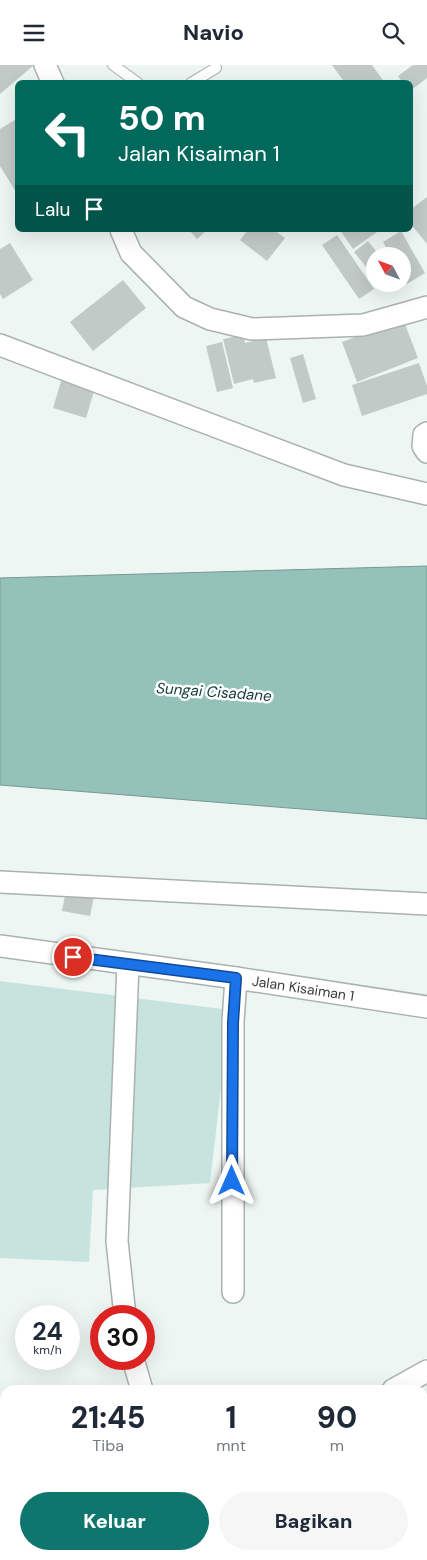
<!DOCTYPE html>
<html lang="id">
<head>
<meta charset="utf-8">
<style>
  :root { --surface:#fff; --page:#f6f6f7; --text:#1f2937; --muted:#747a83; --accent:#0f766e }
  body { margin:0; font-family:"DM Sans",sans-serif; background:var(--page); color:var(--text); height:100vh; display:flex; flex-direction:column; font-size:19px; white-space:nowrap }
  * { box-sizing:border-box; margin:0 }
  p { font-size:16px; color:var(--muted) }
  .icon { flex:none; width:28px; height:28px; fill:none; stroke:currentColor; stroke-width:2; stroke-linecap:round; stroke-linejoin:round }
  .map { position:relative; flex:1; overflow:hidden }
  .details { position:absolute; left:0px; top:1320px; width:428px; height:175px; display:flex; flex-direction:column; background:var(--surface); border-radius:15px 15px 0 0; box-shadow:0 5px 20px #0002 }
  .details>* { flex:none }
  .banner { position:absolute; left:15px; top:15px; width:398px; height:152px; border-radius:8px; box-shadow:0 5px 20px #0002; background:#00695c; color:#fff; overflow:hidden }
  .needle { width:32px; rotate:311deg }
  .controls { position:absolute; left:366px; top:182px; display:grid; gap:10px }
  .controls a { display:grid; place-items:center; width:45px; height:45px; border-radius:50%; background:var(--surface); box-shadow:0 5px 20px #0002; font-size:25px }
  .speed { position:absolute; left:15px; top:1240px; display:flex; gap:10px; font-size:25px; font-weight:700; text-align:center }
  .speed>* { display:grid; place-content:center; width:65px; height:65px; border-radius:50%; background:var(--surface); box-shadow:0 5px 20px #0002; line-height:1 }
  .speed small { font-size:12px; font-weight:400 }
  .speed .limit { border:8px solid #d22; background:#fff; color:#111 }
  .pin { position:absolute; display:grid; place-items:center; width:42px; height:42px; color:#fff; margin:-21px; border:2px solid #fff; border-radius:50%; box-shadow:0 1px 5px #0007 }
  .me { position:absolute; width:55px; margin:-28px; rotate:0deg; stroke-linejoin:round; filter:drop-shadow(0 0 4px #0008) }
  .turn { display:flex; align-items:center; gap:18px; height:105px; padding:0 20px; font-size:22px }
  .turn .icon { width:65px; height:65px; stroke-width:2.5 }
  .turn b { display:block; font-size:35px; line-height:42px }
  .then { display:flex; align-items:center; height:48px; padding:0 20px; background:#0003; gap:10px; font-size:19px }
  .eta { display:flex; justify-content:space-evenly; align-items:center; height:85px; text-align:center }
  .eta b { font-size:30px; font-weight:800; line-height:35px }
  .action { display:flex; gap:10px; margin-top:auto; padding:10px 20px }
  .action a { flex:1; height:58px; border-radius:30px; background:var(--accent); color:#fff; font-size:20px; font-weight:800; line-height:58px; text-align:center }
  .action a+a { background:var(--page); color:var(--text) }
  header { display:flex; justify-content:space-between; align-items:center; height:65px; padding:0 20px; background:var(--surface); font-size:22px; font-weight:800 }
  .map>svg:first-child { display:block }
  .built { fill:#dbece8 }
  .green { fill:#c6e3dd }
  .water { fill:#94c2b8; stroke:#789992 }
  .building { fill:#c2cac8 }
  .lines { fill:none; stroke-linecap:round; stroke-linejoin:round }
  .lane-casing { stroke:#aab2b0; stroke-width:12 }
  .street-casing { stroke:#aab2b0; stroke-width:24 }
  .lane { stroke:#fff; stroke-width:10 }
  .street { stroke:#fff; stroke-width:21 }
  .route-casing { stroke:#114b97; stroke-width:12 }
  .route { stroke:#1a73e8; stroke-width:9 }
  .labels { text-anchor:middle; stroke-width:5; stroke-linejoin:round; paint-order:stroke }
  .street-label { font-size:14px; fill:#353838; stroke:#fff }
  .water-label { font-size:15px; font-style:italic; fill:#103a33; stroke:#fff }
</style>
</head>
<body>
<header><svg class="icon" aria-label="menu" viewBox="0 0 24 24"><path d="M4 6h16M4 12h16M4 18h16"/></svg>Navio<svg class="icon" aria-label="search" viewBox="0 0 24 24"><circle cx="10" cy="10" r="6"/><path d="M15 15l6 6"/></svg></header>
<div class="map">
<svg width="427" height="1495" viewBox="0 0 427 1495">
  <rect width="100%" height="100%" fill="#eef6f4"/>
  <!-- built -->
  <path class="built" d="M 241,1490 L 399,1490 L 400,1495 L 218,1495 Z"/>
  <!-- green -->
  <path class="green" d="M 0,916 L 230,945 L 210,1118 L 93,1125 L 89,1197 L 0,1193 Z"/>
  <!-- water -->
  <path class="water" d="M 427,501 L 427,754 L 0,720 L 0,513 Z"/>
  <!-- building -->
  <path class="building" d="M 0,0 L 34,0 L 0,29 Z
    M 332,0 L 372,0 L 385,18 L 345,18 Z
    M 413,0 L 427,0 L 427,13 L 410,26 L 410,18 L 403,18 L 398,11 Z
    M 18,53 L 18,126 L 16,127 L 0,101 L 0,64 Z
    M 427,132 L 427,179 L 410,158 L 410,145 Z
    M 189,165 L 207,165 L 197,174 Z
    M 248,165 L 274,165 L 285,173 L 267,196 L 240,175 Z
    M 340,165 L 380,165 L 353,184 Z
    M 401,166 L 425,208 L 407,219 L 402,211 L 402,191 L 391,191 L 383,177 Z
    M 337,170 L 374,224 L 359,234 L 322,180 Z
    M 368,176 L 380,191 L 375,191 L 375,213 L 354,187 Z
    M 10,178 L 33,215 L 3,234 L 0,229 L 0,184 Z
    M 123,215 L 146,243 L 93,286 L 70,257 Z
    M 403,254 L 418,293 L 357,317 L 342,277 Z
    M 243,270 L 245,278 L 266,273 L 276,313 L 254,318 L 253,314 L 234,319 L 223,274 Z
    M 222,277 L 233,323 L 217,327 L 206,281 Z
    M 303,289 L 316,334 L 303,338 L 290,293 Z
    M 419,298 L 427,321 L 427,329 L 362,351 L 352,320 Z
    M 62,313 L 95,323 L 86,353 L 53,343 Z
    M 66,825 L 94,831 L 90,851 L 62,846 Z"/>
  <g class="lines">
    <!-- lane casing -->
    <g class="lane-casing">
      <path id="lane" d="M 113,0 L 138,18
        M 191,18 L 216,3"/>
    </g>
    <!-- street casing -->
    <g class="street-casing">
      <g id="street">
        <path d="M 45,0 L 53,18"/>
        <path d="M 121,165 L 131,188 L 184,242 L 210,254 L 252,264 L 363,260 L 427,242"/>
        <path d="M 0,280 L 344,410 L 427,429"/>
        <path d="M 427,368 L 424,370 L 423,381 L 427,387"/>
        <path d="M 0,817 L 427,839"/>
        <path id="s1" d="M 0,881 L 236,913 L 427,942"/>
        <path d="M 233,1227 L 233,957 L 236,913"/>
        <path d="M 125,1251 L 117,1176 L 128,899"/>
        <path d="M 133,1294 L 142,1325"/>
        <path d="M 393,1325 L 427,1306"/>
      </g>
    </g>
    <!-- lane -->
    <use href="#lane" class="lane"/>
    <!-- street -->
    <use href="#street" class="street"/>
  </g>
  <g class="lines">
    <!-- route casing -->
    <g class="route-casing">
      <path id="route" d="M 73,892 L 236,913 L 233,958 L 232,1116"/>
    </g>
    <!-- route -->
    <use href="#route" class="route"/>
  </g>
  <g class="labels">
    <!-- street labels -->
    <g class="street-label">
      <text dy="5" stroke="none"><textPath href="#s1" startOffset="306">Jalan Kisaiman 1</textPath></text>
    </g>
    <!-- water labels -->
    <g class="water-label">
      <text transform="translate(214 627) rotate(4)" y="5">Sungai Cisadane</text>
    </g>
  </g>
</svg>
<div class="controls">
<a><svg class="needle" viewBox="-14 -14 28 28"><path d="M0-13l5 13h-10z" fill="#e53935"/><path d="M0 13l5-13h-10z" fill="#747a83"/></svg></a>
</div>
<div class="speed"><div>24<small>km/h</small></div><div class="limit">30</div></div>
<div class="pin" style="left:73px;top:892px;background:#d93025"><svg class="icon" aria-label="arrive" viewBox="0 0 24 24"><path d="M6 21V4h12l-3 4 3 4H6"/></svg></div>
<svg class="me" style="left:232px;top:1116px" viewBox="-20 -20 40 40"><path d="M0-17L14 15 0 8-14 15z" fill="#1a73e8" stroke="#fff" stroke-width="4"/></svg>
<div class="banner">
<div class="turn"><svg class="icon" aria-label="left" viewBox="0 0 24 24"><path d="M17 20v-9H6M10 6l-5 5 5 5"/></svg><div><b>50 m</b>Jalan Kisaiman 1</div></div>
<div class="then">Lalu<svg class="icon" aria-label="arrive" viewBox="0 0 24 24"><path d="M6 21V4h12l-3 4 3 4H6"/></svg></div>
</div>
<section class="details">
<div class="eta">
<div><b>21:45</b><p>Tiba</p></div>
<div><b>1</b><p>mnt</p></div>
<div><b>90</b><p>m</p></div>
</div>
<div class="action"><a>Keluar</a><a>Bagikan</a></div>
</section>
</div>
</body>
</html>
